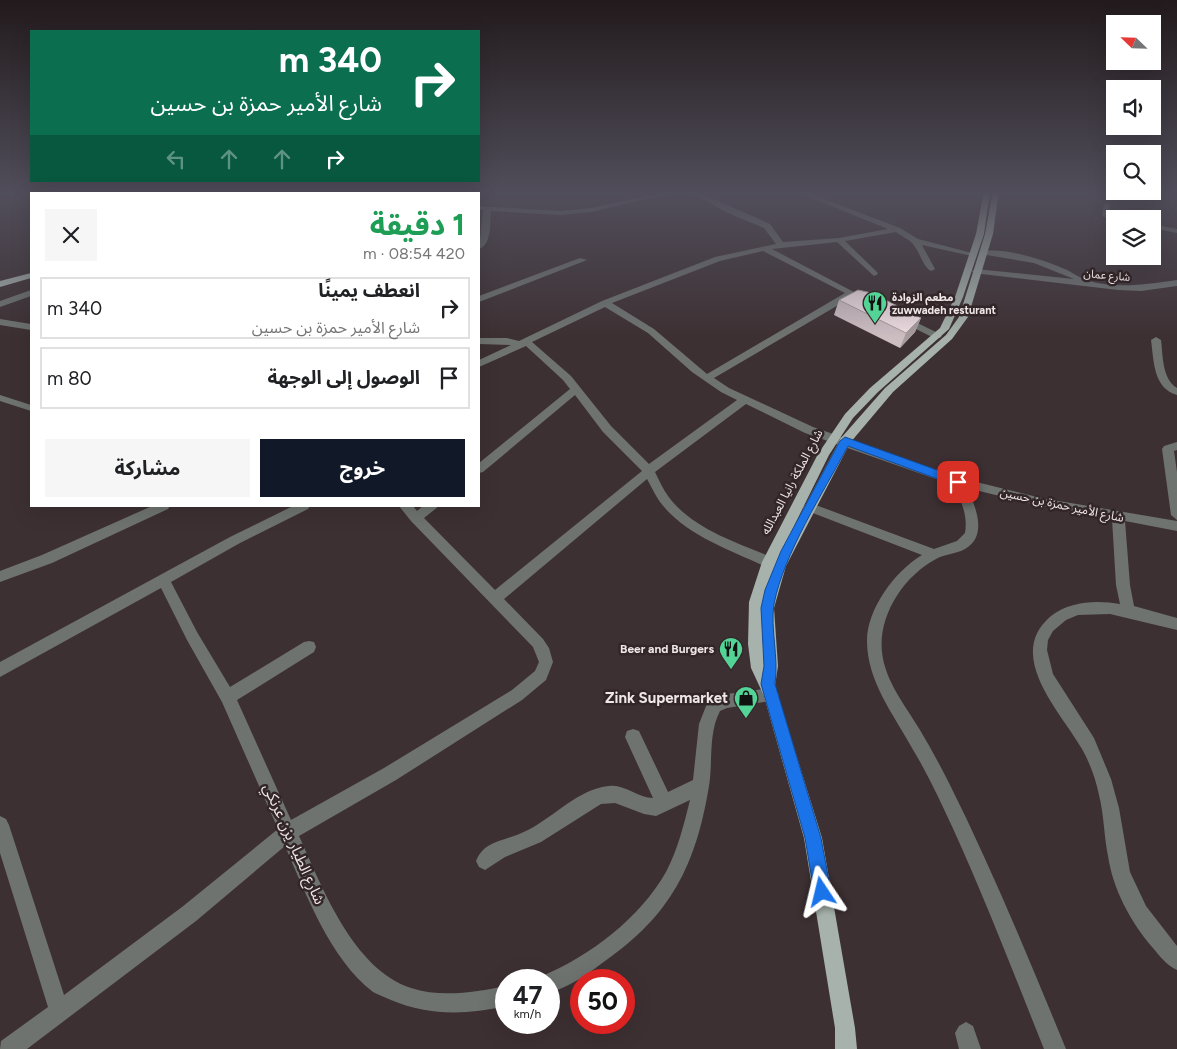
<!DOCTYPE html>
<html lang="ar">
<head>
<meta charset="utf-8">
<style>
  :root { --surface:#fff; --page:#f6f6f6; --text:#202124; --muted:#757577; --line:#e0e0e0; --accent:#111827 }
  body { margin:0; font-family:Figtree,"Noto Sans Arabic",sans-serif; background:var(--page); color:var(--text); direction:rtl; height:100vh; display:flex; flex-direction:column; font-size:19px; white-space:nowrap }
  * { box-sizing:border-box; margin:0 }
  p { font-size:16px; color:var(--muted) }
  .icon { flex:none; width:28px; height:28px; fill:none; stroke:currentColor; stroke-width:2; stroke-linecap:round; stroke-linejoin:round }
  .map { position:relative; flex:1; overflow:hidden; direction:ltr }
  .drawer { position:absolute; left:30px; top:192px; width:450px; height:315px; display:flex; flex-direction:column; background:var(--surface); border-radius:0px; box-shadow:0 5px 20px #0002; direction:rtl }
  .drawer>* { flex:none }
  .banner { position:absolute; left:30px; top:30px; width:450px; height:152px; border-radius:0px; box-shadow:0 5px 20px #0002; direction:rtl; background:#0b6e4f; color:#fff; overflow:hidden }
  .needle { width:32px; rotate:293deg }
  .fabs { position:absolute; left:1106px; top:15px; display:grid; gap:10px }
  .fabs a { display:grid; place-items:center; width:55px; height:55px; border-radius:0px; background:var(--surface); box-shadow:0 5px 20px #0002; font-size:25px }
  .speed { position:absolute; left:495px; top:969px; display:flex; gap:10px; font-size:25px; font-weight:700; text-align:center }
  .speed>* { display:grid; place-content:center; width:65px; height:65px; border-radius:50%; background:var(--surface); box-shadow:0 5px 20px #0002; line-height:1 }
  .speed small { font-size:12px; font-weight:400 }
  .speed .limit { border:8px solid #d22; background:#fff; color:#111 }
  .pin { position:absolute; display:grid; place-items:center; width:42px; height:42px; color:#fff; margin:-21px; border-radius:10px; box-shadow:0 2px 8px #0006 }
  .me { position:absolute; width:55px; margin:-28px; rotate:350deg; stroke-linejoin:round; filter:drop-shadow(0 0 4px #0008) }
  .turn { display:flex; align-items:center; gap:18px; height:105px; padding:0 15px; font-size:22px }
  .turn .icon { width:65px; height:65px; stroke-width:2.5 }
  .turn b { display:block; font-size:35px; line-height:42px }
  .lanes { display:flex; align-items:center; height:48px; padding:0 15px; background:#0003; justify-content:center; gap:25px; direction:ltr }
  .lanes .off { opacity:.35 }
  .round { display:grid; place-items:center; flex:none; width:52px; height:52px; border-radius:0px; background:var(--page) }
  .head { display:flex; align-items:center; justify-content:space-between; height:85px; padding:0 15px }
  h1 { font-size:30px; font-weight:700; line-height:38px; color:#1e9e55 }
  .action { display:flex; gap:10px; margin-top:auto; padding:10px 15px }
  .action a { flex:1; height:58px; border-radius:0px; background:var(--accent); color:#fff; font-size:20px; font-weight:700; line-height:58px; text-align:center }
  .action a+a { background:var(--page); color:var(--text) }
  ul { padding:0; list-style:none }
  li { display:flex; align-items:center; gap:15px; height:62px; margin:0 10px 8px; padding:0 5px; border:2px solid var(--line); border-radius:0px }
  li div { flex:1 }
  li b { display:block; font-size:19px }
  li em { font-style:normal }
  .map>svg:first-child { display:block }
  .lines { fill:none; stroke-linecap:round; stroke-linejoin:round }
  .minor { fill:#6e7370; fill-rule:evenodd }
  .major { fill:#a6b2ab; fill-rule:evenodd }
  .wall { fill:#cdbec2 }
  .shaded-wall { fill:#a79b9e }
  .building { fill:#eedde1; stroke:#a79b9e }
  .route { fill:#1a73e8; stroke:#114b97 }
  .labels { text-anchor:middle; stroke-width:5; stroke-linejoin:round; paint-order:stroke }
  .far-street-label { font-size:11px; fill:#efe6e8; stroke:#332629 }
  .far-poi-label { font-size:11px; font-weight:bold; fill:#efe6e8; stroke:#332629; text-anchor:start }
  .street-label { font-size:12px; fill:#efe6e8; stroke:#332629 }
  .poi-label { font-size:12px; font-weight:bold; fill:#efe6e8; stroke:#332629; text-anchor:end }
  .near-poi-label { font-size:15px; font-weight:bold; fill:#efe6e8; stroke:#332629; text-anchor:end }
  .near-street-label { font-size:15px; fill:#efe6e8; stroke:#332629 }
</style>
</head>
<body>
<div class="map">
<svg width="1177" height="1049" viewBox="0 0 1177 1049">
  <rect width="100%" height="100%" fill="#3d3033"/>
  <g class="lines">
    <!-- minor -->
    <path class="minor" d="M 315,191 L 321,191 L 321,194 L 315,194 Z
      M 411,191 L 417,191 L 418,194 L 411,194 Z
      M 670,191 L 682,191 L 591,212 L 560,215 L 491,211 C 490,223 492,244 479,249 L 483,210 L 479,210 L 479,206 L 560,211 L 591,208 Z
      M 688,191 L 696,191 L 770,224 L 783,242 L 839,238 L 888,229 L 794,191 L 803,191 L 900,228 L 918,239 L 976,254 L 972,256 L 922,245 L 935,269 L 931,271 C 923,267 920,252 913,244 C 909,239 901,236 896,232 L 845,241 L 877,272 L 878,274 L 874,276 L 837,242 L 772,249 L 871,301 L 867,304 L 852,297 L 714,378 L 729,388 L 813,427 L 960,478 L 1041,498 L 1177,521 L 1177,531 L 1125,521 L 1130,585 L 1134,606 L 1177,618 L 1177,630 L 1110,614 L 1078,615 L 1066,620 L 1053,631 L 1048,640 L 1047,650 L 1053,674 L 1094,738 L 1111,779 L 1119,808 L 1130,872 L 1146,906 L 1177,946 L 1177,970 C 1166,965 1160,956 1152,947 C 1130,921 1113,889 1108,856 C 1104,836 1104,815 1099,795 C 1096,780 1090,763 1082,749 C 1061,712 1004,655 1051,616 C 1070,601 1097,600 1120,604 L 1116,585 L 1112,519 L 1041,506 L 967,488 C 976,507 988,536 965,549 C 956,554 945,554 936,559 C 904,576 878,615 882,652 C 885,681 905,705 920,730 C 930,747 940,765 949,783 C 992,869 1029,959 1066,1049 L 1044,1049 C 1011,967 980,885 942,805 C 933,786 923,766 912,748 C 894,715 867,681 867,641 C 867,609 895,571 922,555 L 805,510 L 803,507 L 809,503 L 813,504 L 934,549 L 957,541 L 965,533 C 968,515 961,500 953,485 L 805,433 L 746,404 L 655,472 C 659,480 663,489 668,496 C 692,529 738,543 774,558 L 776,562 L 774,566 L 764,566 C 728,549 685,535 660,502 C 655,495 651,486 647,479 L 504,599 L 543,639 L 549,648 L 553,662 L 546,680 L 522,700 L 396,780 L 299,836 C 322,887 353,969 411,988 C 442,998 476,992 506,986 L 506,1006 C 466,1015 429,1016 391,1000 C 385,997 378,995 373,992 C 330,959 306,894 285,846 L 196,921 L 27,1049 L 0,1049 L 1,1041 L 48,1007 L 0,853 L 0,816 L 6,819 L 9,825 L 64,995 L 182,907 L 278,829 L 222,702 L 187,640 L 161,588 L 0,677 L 0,662 L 230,537 L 293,506 L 310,506 L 308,509 L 240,543 L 171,582 L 197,632 L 230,687 L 304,642 L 309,641 L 314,642 L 316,647 L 314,652 L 237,700 L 291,820 L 384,768 L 512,690 L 535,671 L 539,662 L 533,647 L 411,521 L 399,506 L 413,506 L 417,511 L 423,506 L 439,506 L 424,518 L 495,590 L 642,471 L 603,432 L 575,395 L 483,472 L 479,473 L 479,463 L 570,389 L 563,380 L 526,346 L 479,367 L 479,360 L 511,345 L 479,344 L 479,338 L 507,338 L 519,341 L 602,301 L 715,257 L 776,244 L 764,228 L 728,213 ZM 763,251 L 845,293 L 707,374 L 654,329 L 612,303 L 720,261 ZM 605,307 L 648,333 L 692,372 L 721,392 L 737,400 L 649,464 L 611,426 L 571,376 L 532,342 Z
      M 1104,204 L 1110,204 L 1109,213 L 1119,219 L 1115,219 L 1115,221 L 1102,216 Z
      M 1152,224 L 1177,229 L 1177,233 L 1152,228 Z
      M 984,251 C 1006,248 1042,259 1062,268 C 1071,271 1081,279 1089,281 C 1117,289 1149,284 1177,280 L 1177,286 L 1141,291 L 1118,290 L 973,273 L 972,271 L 976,269 L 1074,279 L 1034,263 L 987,255 L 984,255 Z
      M 580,258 L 587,260 L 479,302 L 479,296 Z
      M 31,290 L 31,296 L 0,307 L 0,301 Z
      M 903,316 L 940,334 L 942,336 L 940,338 L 934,338 L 900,321 L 898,319 Z
      M 0,319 L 31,324 L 31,330 L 0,325 Z
      M 1156,337 L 1161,340 C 1163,356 1162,379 1177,388 L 1177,395 C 1153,388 1154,361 1151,340 Z
      M 0,395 L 31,405 L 31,411 L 0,401 Z
      M 1177,442 L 1177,450 L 1174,451 L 1177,472 L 1177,520 L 1171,515 L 1162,449 L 1164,446 Z
      M 152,506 L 170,506 L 168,509 L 52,563 L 0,582 L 0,571 L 42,555 Z
      M 771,688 L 776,690 L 779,695 L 776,700 L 727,708 L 720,711 C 708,734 713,762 709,786 C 696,865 671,915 605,961 C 588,974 569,987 549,993 L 549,980 L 540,980 L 542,976 C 590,956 640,918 666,872 C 678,849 684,824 690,800 L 656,816 L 644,814 L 615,803 L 601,804 L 541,842 L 505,857 L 485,870 L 479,867 L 476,861 C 479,854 482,850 488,846 C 500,839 515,837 528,830 C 554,817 578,789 609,786 C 625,784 637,798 653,798 L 625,737 L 627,731 L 633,729 L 639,731 L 668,792 L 693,780 L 699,724 L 708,701 L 727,694 Z
      M 966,1022 L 973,1026 L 981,1049 L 959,1049 L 955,1033 L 959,1026 Z"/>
    <!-- major -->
    <path class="major" d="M 133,191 L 139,191 L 139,194 L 132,194 Z
      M 984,191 L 990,191 L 984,234 L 963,297 L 949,329 L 878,392 L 853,418 L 829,455 L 791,532 L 841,438 L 885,388 L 946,335 L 959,317 L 985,234 L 993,191 L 999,191 L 993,234 L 968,317 L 952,339 L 893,392 L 850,443 L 786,566 L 774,608 L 778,666 L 775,686 L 822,838 L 855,1028 L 857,1049 L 835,1049 L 835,1028 L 804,838 L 764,696 L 751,668 L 748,644 L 749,602 L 762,562 L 818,454 L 845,414 L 870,388 L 940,328 L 955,297 L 976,234 Z
      M 31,273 L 31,278 L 0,287 L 0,281 Z"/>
  </g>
  <!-- wall -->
  <path class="wall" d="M 839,300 L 921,318 L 915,332 L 900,348 L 834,315 Z"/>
  <!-- shaded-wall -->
  <path class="shaded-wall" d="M 921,318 L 915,332 L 900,348 L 906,333 Z"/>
  <!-- building -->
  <path class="building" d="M 858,290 L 872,293 L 921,318 L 906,333 L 839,300 Z"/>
  <!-- sky -->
  <linearGradient id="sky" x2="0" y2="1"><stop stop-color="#221a1c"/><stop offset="0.57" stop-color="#514e5b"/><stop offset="1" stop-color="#514e5b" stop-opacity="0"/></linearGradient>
  <rect width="1177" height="338" fill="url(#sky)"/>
  <!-- route -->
  <path class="route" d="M 845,437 L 962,479 L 964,482 L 958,486 L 954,485 L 848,446 C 823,493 784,553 774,604 C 770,628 779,658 775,684 L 821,838 L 831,892 L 828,898 L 822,900 L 816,898 L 814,892 L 805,838 L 761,684 L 764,666 L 761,608 L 765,590 L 781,551 L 840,441 Z"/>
  <!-- icons -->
  <defs>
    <g id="restaurant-pin" transform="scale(1.25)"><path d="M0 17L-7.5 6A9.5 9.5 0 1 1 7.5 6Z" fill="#53d396" stroke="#332629"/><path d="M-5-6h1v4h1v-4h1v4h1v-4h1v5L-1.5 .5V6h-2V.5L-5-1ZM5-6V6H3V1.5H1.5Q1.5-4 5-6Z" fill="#111"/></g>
    <g id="shop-pin" transform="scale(1.25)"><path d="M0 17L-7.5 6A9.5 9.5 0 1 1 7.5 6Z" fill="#53d396" stroke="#332629"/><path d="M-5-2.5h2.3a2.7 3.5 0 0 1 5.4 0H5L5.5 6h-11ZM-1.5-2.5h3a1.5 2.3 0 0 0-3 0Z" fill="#111"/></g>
  </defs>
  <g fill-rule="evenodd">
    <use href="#restaurant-pin" x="875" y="303"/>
    <use href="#restaurant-pin" x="731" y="649"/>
    <use href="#shop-pin" x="746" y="698"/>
  </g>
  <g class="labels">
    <!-- far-street labels -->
    <g class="far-street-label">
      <text transform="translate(1107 275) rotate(5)" y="4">شارع عمان</text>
    </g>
    <!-- far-poi labels -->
    <g class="far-poi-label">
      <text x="892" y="301">مطعم الزوادة<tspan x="892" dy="13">zuwwadeh resturant</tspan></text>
    </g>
    <!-- street labels -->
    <g class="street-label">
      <text transform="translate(792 482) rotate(-62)" y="4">شارع الملكة رانيا العبدالله</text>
      <text transform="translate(1062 505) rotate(12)" y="4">شارع الأمير حمزة بن حسين</text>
    </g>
    <!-- poi labels -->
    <g class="poi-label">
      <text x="714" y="653">Beer and Burgers</text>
    </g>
    <!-- near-poi labels -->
    <g class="near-poi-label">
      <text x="728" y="703">Zink Supermarket</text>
    </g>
    <!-- near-street labels -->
    <g class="near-street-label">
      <text transform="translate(294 844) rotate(66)" y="5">شارع الطيار يزن عرنكي</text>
    </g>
  </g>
</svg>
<div class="fabs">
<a><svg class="needle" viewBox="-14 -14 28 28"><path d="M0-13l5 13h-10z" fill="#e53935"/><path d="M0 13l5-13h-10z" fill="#757577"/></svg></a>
<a><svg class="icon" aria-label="sound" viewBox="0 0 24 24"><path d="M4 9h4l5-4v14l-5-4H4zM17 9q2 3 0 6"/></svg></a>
<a><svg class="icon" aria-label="search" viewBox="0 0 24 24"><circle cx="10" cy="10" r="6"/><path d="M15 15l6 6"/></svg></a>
<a><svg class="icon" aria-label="layers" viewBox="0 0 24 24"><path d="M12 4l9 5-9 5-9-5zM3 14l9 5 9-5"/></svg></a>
</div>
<div class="speed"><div>47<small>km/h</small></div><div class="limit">50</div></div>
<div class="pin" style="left:958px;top:482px;background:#d93025"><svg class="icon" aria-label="arrive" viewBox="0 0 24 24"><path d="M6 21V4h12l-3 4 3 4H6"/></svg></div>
<svg class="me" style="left:822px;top:892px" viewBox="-20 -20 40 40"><path d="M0-17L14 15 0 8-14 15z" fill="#1a73e8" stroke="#fff" stroke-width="4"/></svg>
<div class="banner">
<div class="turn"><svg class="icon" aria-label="right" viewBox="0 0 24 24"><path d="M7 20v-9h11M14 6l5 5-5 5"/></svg><div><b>340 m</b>شارع الأمير حمزة بن حسين</div></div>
<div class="lanes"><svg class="icon off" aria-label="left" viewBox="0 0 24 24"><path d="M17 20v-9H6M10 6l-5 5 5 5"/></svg><svg class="icon off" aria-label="ahead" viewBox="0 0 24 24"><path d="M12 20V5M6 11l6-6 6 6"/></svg><svg class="icon off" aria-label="ahead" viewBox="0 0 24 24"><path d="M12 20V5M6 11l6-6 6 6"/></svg><svg class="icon" aria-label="right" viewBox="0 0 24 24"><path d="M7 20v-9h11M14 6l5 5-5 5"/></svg></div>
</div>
<section class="drawer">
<div class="head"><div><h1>1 دقيقة</h1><p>420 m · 08:54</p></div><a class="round"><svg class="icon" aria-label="close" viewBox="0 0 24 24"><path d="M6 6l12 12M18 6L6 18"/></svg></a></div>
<ul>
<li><svg class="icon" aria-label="right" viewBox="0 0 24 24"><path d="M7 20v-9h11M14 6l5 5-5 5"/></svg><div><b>انعطف يمينًا</b><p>شارع الأمير حمزة بن حسين</p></div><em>340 m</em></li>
<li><svg class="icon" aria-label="arrive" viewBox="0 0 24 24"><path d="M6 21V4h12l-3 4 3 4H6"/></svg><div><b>الوصول إلى الوجهة</b></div><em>80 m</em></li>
</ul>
<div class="action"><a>خروج</a><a>مشاركة</a></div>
</section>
</div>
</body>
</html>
